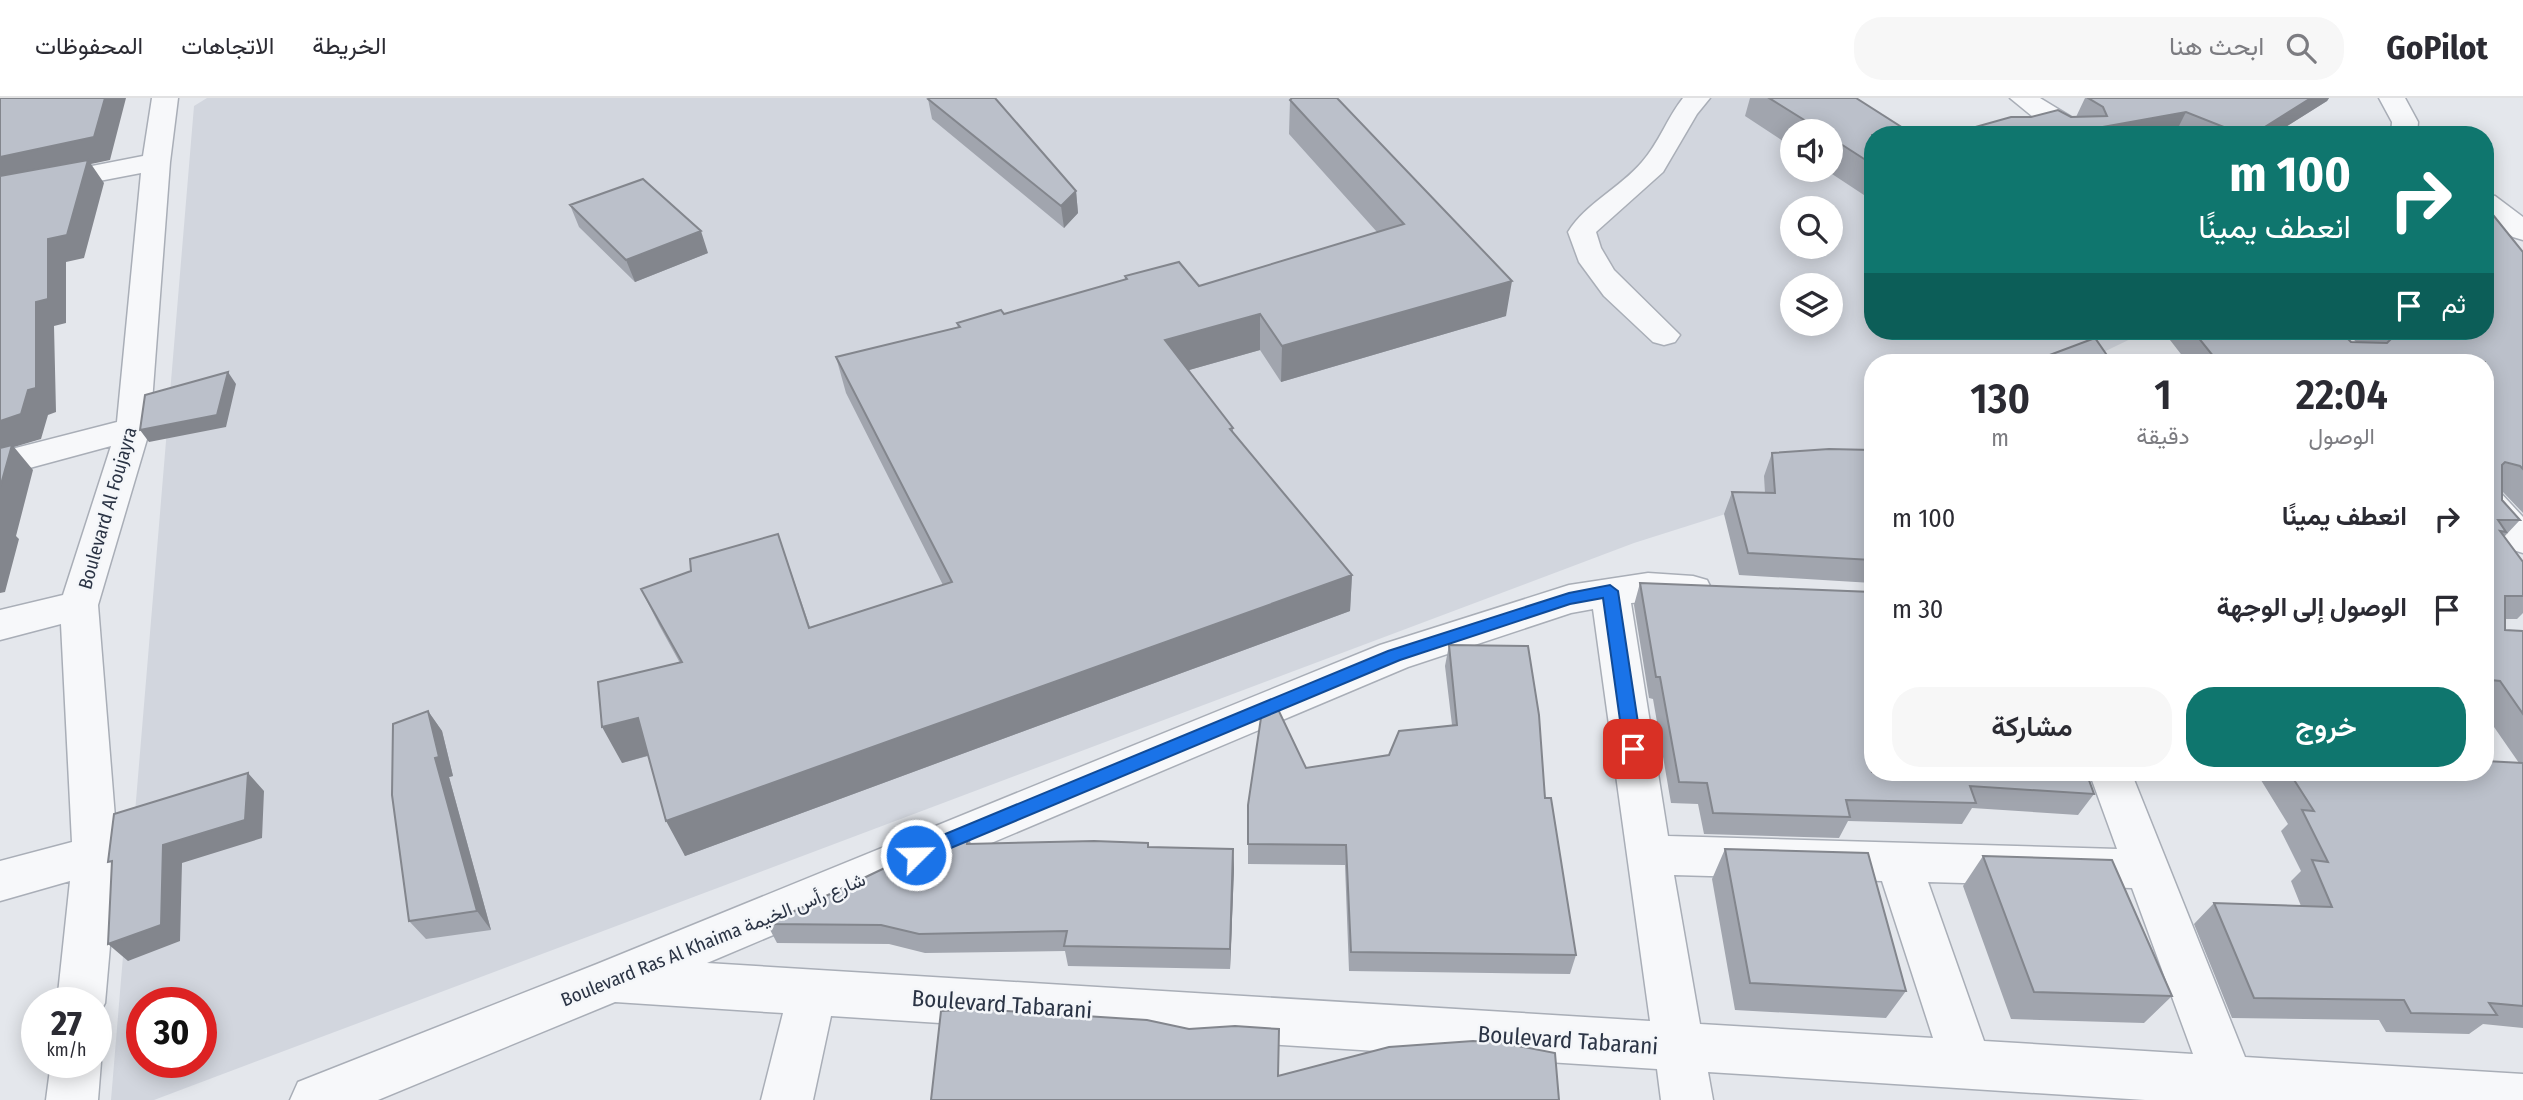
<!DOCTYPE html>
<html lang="ar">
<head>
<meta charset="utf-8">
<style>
  :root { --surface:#fff; --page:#f7f7f7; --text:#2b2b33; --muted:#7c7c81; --line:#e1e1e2; --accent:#0f766e }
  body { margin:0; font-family:"Fira Sans Condensed",Vazirmatn,sans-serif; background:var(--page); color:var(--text); direction:rtl; height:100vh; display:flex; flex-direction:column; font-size:26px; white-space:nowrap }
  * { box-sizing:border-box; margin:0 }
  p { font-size:23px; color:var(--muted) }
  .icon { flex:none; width:38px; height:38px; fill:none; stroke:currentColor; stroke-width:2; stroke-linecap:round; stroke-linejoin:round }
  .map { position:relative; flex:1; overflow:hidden; direction:ltr }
  .sheet { position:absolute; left:1864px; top:256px; width:630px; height:427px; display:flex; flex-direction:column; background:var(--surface); border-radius:28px; box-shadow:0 4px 18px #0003; direction:rtl }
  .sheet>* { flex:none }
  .guide { position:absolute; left:1864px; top:28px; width:630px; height:214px; border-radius:28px; box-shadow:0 4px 18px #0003; direction:rtl; background:#0f766e; color:#fff; overflow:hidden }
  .fabs { position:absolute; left:1780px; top:21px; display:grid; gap:14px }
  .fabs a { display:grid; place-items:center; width:63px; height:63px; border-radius:50%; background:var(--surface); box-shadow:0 4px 18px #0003; font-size:35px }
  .speed { position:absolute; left:21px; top:889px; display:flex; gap:14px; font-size:35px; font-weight:700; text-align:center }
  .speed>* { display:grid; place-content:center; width:91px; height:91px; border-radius:50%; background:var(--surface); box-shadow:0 4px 18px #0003; line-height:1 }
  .speed small { font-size:18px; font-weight:400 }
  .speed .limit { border:10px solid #d22; background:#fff; color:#111 }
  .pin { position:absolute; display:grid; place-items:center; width:60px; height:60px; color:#fff; margin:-30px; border-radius:14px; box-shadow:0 4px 10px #0006 }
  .me { position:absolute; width:77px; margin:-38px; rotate:67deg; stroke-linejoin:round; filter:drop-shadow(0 0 5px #0008) }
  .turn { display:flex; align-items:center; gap:24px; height:147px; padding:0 28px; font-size:32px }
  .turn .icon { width:91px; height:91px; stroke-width:2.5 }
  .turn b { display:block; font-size:49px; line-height:60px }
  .then { display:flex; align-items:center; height:66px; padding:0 28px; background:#0003; gap:14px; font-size:26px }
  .eta { display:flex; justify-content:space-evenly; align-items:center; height:119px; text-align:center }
  .eta b { font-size:42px; font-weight:600; line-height:49px }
  .primary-button { display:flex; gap:14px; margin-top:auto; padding:14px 28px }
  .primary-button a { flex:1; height:80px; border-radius:28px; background:var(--accent); color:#fff; font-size:28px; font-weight:600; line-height:80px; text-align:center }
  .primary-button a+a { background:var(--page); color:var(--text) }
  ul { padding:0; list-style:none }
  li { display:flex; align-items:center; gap:21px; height:91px; padding:0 28px }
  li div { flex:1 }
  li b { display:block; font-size:26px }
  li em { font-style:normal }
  header { display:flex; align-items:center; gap:42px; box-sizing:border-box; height:98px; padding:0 35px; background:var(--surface); border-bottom:2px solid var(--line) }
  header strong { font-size:33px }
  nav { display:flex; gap:38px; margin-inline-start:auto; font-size:24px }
  .search { width:490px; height:63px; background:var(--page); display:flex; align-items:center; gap:18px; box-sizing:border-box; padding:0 24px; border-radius:28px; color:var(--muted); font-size:26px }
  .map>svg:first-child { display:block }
  .built { fill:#d2d6de; fill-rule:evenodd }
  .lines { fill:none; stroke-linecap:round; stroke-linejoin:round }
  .street-casing { stroke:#a9aeb7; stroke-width:3 }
  .street { fill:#f7f8fa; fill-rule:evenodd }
  .wall { fill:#a1a5ae }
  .shaded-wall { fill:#83868d }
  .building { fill:#bbc0ca; stroke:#83868d; stroke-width:2 }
  .route { fill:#1a73e8; stroke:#114b97; stroke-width:2 }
  .labels { text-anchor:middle; stroke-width:5; stroke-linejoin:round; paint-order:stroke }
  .street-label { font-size:19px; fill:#2b3445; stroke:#f4f6f9 }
  .near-street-label { font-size:23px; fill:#2b3445; stroke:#f4f6f9 }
</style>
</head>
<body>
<header>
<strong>GoPilot</strong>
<div class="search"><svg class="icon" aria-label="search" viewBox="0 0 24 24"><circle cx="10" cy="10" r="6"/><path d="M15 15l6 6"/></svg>ابحث هنا</div>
<nav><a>الخريطة</a><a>الاتجاهات</a><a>المحفوظات</a></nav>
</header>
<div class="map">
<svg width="2523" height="1002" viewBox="0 0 2523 1002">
  <rect width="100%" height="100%" fill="#e4e7ec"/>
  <!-- built -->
  <path class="built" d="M 207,0 L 1804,0 L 1872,41 L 1872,233 L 2147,233 L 2083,264 L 1872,264 L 1872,367 L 1858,374 L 1634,445 L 154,1002 L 111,1002 L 194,8 ZM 1792,33 L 1830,33 L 1830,72 L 1792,72 ZM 1792,110 L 1830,110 L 1830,149 L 1792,149 ZM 1792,187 L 1830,187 L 1830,226 L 1792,226 ZM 142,905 L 201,905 L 201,964 L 142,964 Z"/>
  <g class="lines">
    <!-- street casing -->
    <g class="street-casing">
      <path id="street" d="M 152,0 L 178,0 L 170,64 L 150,331 L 98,507 L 118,757 L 105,905 L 96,922 L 96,905 L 57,905 L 70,783 L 0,803 L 0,763 L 72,744 L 61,526 L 0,542 L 0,512 L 63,497 L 111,348 L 0,378 L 0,354 L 117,324 L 141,75 L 0,102 L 0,86 L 143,58 Z
        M 1683,0 L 1710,0 L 1697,16 L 1663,74 L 1596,134 L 1601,150 L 1614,172 L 1680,237 L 1675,244 L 1664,247 L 1653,244 L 1604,198 L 1579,164 L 1568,134 C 1586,105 1620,90 1642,64 C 1659,45 1667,20 1683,0 Z
        M 2010,0 L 2040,0 L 2091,31 L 2095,37 L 2062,37 L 2043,27 Z
        M 2379,0 L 2405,0 L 2418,24 L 2417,37 L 2391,37 L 2392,24 Z
        M 2485,96 L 2495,98 L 2523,119 L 2523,142 L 2513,139 L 2485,118 Z
        M 2485,389 L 2498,392 L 2523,419 L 2523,455 L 2510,451 L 2485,424 Z
        M 1648,475 L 1693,478 L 1707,482 L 1712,492 L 1707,502 C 1682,509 1656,502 1631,505 L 1668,738 L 2117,751 L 2089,674 L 2131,674 L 2245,959 L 2523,976 L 2523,1002 L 2145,1002 L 1708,974 L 1713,1002 L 1661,1002 L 1657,971 L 831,918 L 813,1002 L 761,1002 L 783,915 L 615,904 L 378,1002 L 290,1002 L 298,984 L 597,866 L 1380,547 L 1569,487 ZM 1593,511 L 1650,923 L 707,865 L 1408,569 L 1571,515 ZM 1674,777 L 1882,783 L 1933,940 L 1700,926 ZM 1928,784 L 2132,790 L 2193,956 L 1984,943 Z
        M 96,952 L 101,964 L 98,1002 L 46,1002 L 51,964 L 96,964 Z"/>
    </g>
    <!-- street -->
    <use href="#street" class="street"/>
  </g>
  <!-- wall -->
  <path class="wall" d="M 1750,0 L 1856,0 L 1872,37 L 1872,93 L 1870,101 L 1826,72 L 1830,72 L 1830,33 L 1792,33 L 1792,49 L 1745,18 Z
    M 2085,0 L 2329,0 L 2327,3 L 2273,37 L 2181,37 L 2176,34 L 2163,37 L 1953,37 L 1954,35 L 2076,19 Z
    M 928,1 L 1076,93 L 1078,115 L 1064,130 L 932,21 Z
    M 1290,2 L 1506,218 L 1281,284 L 1260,252 L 1189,272 L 1233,330 L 1233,335 L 1352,477 L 1350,513 L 685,758 L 648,658 L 622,665 L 680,565 L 659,527 L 641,491 L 691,473 L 778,436 L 810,529 L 943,487 L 846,295 L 836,259 L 958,230 L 957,225 L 1004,216 L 1125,182 L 1125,178 L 1199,188 L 1377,134 L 1289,36 Z
    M 570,107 L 708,155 L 635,184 L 579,129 Z
    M 2523,154 L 2523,415 L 2502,393 L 2502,402 L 2520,422 L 2504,439 L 2523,464 L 2523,515 L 2517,521 L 2505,521 L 2505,532 L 2523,533 L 2523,930 L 2483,926 L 2469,936 L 2386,934 L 2379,922 L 2232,920 L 2194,826 L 2214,805 L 2301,808 L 2291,783 L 2301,773 L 2281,733 L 2288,726 L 2256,674 L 2485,674 L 2519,665 L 2485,616 L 2485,264 L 2111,263 L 2184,260 L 2163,233 L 2340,233 L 2351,244 L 2356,244 L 2346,233 L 2485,233 Z
    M 1872,352 L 1872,485 L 1739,477 L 1724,416 L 1732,394 L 1765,395 L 1764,378 L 1772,355 Z
    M 1640,485 L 2094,696 L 2078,717 L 1972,710 L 1962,726 L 1848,723 L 1839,740 L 1704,736 L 1698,706 L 1671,705 L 1653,601 L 1649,600 L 1634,507 Z
    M 1449,547 L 1545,700 L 1576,857 L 1570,876 L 1349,873 L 1345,767 L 1248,766 L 1248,707 L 1306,670 L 1389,657 L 1452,627 L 1445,568 Z
    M 428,613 L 442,633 L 453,678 L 449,679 L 491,832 L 426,841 L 409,823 Z
    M 968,736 L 971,746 L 1233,751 L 1234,771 L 1230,871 L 1068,868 L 1065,853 L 925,855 L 889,846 L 777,845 L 767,826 Z
    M 1725,751 L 1906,893 L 1886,920 L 1735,912 L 1712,781 Z
    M 1983,758 L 2172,898 L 2144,925 L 2011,921 L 1963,788 Z"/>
  <!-- shaded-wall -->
  <path class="shaded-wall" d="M 105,0 L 126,0 L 110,62 L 91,66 L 104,85 L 84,160 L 66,164 L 66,225 L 54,228 L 56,314 L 48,317 L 41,341 L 14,349 L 33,372 L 16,438 L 19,441 L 5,494 L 0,495 L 0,59 Z
    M 2311,0 L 2329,0 L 2327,3 L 2273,37 L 2252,37 Z
    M 2186,14 L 2176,34 L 2163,37 L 2078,37 L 2080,33 Z
    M 1076,93 L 1078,115 L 1064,130 L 1061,108 Z
    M 701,133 L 708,155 L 635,184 L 626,162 Z
    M 1512,183 L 1506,218 L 1281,284 L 1282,248 Z
    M 1260,216 L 1260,252 L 1168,278 L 1165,242 Z
    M 228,274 L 236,286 L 226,329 L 149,344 L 140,332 Z
    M 1352,477 L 1350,513 L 685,758 L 666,723 Z
    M 428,613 L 442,633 L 453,678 L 449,679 L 491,832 L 477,813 L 435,660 Z
    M 638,620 L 657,655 L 622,665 L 602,629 Z
    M 248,675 L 264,693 L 262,740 L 182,765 L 180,843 L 128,863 L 108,846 L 163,747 Z
    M 1233,751 L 1234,771 L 1230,871 L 1230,851 Z"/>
  <!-- building -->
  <path class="building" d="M 0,0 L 105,0 L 94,39 L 0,59 Z
    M 930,0 L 995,0 L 1076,93 L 1061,108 L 928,1 Z
    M 1292,0 L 1337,0 L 1512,183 L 1282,248 L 1260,216 L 1165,242 L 1233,330 L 1230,331 L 1352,477 L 666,723 L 638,620 L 602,629 L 598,584 L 682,564 L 641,491 L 691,473 L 690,461 L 778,436 L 809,530 L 952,484 L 836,259 L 960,229 L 957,225 L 1001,212 L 1004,216 L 1127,181 L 1125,178 L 1179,164 L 1199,188 L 1404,126 L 1290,2 Z
    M 1769,0 L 1856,0 L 1914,37 L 1872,37 L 1872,66 L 1830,39 L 1830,33 L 1822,33 Z
    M 2088,0 L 2311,0 L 2252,37 L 2244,37 L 2186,14 L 2080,33 L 2086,37 L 1958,37 L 1954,35 L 2011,19 L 2031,19 L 2058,12 L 2071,19 L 2107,18 L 2103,9 Z
    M 88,62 L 67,137 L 48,141 L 48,201 L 36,204 L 36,290 L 28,292 L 21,316 L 0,323 L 0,78 Z
    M 643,81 L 701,133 L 626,162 L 570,107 Z
    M 2485,107 L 2523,154 L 2523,371 L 2520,368 L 2505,364 L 2502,367 L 2502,402 L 2520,422 L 2498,422 L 2506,434 L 2500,433 L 2523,464 L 2523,498 L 2505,498 L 2505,532 L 2523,533 L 2523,616 L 2500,583 L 2491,582 L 2485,574 L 2485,264 L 2031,264 L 2095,240 L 2111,263 L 2214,259 L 2193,233 L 2340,233 L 2351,244 L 2387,245 L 2390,242 L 2381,233 L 2485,233 Z
    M 228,274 L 217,317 L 140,332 L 145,297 Z
    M 12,347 L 0,390 L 0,350 Z
    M 1829,351 L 1872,352 L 1872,462 L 1748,455 L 1732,394 L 1775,395 L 1772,355 Z
    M 1640,485 L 1872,494 L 1872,674 L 2086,674 L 2094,696 L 1970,688 L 1976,705 L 1846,702 L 1850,719 L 1713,715 L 1707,685 L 1679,684 L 1660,579 L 1656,579 Z
    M 1449,547 L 1528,548 L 1539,617 L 1545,700 L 1551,700 L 1576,857 L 1351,854 L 1346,747 L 1248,746 L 1248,707 L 1262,613 L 1276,607 L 1306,670 L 1389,657 L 1399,633 L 1457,627 Z
    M 428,613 L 439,659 L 435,660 L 477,813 L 409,823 L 392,697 L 393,626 Z
    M 2485,663 L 2523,665 L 2523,908 L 2489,905 L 2497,917 L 2411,915 L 2404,902 L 2254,900 L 2214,805 L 2332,809 L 2312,762 L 2328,764 L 2302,712 L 2314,713 L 2289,674 L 2485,674 Z
    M 248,675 L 245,722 L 163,747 L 161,827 L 108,846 L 112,763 L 108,764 L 114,716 Z
    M 968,736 L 967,746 L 1094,743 L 1148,745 L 1148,749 L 1233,751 L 1230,851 L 1064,848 L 1067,833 L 919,836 L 881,827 L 767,826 L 891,767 Z
    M 1725,751 L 1868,755 L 1906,893 L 1750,885 Z
    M 1983,758 L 2112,762 L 2172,898 L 2034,894 Z
    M 976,911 L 1147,922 L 1189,931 L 1235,928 L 1279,931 L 1278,978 L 1389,949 L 1473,943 L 1503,945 L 1555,955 L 1559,1002 L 931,1002 L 941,913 Z"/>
  <!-- route -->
  <path class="route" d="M 1610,487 L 1618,493 L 1642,651 L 1639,656 L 1627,656 L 1624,651 L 1603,500 L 1570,506 L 1400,562 L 922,762 L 916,765 L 909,762 L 906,757 L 909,751 L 1388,553 L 1569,495 Z"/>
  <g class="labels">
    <!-- street labels -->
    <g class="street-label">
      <text transform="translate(107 410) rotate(-74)" y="7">Boulevard Al Foujayra</text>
      <text transform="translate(713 841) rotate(-22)" y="7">Boulevard Ras Al Khaima شارع رأس الخيمة</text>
    </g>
    <!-- near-street labels -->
    <g class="near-street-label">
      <text transform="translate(1002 906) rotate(4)" y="8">Boulevard Tabarani</text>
      <text transform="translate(1568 942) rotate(4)" y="8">Boulevard Tabarani</text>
    </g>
  </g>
</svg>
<div class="fabs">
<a><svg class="icon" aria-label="sound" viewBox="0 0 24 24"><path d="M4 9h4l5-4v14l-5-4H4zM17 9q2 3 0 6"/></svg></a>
<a><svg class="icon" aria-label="search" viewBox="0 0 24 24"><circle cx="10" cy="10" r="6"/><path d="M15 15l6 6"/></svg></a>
<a><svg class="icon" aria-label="layers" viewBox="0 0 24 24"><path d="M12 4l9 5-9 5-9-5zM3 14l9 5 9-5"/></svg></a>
</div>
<div class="speed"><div>27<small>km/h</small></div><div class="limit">30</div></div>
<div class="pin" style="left:1633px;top:651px;background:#d93025"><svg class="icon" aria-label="arrive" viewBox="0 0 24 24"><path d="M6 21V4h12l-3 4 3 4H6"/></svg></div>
<svg class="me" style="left:916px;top:757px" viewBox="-20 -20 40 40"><circle r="17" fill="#1a73e8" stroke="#fff" stroke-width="3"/><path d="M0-11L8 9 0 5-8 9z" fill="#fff"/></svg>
<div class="guide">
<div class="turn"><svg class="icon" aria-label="right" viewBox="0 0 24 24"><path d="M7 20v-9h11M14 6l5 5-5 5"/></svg><div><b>100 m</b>انعطف يمينًا</div></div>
<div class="then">ثم<svg class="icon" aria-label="arrive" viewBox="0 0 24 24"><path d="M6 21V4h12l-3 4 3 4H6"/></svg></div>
</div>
<section class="sheet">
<div class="eta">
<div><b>22:04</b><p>الوصول</p></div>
<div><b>1</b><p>دقيقة</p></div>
<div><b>130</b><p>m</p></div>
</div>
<ul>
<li><svg class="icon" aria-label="right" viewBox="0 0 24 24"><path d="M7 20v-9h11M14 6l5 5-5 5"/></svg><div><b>انعطف يمينًا</b></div><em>100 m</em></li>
<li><svg class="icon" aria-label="arrive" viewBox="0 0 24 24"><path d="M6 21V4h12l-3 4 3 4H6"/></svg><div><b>الوصول إلى الوجهة</b></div><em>30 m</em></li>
</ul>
<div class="primary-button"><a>خروج</a><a>مشاركة</a></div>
</section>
</div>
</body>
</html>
